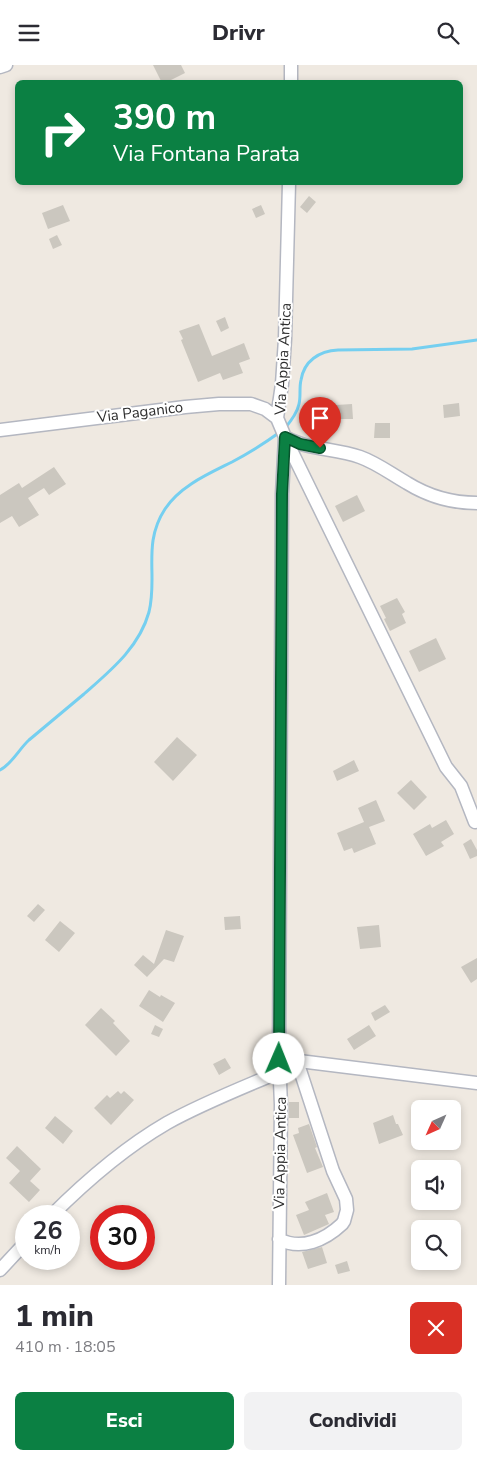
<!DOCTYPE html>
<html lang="it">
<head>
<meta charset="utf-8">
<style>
  :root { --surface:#fff; --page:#f2f2f3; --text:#2b2b33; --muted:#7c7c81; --accent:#0b8043 }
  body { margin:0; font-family:"Nunito Sans",sans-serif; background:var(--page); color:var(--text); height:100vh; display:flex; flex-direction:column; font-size:19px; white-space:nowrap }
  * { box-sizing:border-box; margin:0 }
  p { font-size:16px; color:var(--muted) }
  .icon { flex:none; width:28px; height:28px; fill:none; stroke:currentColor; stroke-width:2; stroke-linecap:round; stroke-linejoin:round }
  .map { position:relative; height:1220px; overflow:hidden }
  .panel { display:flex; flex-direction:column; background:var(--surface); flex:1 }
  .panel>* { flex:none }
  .guide { position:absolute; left:15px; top:15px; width:448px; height:105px; border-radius:8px; box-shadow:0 2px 8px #0003; background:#0b8043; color:#fff; overflow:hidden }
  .needle { width:32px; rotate:225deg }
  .controls { position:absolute; left:411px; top:1035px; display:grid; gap:10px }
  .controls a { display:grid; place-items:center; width:50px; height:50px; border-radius:8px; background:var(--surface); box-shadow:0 2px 8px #0003; font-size:25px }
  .speed { position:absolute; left:15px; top:1140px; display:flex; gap:10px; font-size:25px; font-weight:700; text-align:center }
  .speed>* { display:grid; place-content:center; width:65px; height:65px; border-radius:50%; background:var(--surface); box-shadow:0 2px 8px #0003; line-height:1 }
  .speed small { font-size:12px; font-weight:400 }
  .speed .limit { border:8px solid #d22; background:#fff; color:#111 }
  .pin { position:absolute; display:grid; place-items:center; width:42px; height:42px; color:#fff; margin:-51px -21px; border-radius:50% 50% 50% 0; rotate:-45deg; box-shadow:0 0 5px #0007 }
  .pin .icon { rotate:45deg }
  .me { position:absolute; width:55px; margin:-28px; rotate:1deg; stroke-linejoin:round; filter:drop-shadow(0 0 4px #0008) }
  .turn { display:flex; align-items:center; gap:18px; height:105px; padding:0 15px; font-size:22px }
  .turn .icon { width:65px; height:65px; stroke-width:2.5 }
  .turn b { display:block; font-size:35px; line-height:42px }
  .round { display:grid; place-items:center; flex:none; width:52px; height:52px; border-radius:8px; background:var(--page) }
  .summary { display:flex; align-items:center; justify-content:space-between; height:85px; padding:0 15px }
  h1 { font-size:30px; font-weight:800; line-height:38px }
  .cta { display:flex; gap:10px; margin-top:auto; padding:10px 15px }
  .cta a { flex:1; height:58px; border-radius:8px; background:var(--accent); color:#fff; font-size:20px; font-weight:800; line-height:58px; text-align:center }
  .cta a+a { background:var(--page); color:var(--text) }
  header { display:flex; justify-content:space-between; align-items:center; height:65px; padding:0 15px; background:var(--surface); font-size:22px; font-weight:800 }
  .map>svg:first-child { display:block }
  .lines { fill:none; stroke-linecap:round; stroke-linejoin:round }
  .stream { stroke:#75cff0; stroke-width:3 }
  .building { fill:#cbc7bf }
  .minor-casing { stroke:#b4b7c1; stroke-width:15 }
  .minor { stroke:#fff; stroke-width:12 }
  .route-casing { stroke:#07532c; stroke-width:12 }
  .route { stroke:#0b8043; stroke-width:9 }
  .labels { text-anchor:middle; stroke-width:4; stroke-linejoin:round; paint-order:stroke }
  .street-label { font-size:15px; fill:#2e2e2e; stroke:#fff }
</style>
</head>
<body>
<header><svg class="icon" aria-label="menu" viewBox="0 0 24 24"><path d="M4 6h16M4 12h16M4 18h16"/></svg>Drivr<svg class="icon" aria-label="search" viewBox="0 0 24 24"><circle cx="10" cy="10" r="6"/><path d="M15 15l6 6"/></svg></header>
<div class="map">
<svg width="477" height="1220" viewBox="0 0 477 1220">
  <rect width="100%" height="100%" fill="#efe9e1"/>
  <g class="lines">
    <!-- stream -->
    <path class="stream" d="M 285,363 C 291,356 297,348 299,339 C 301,331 299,323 301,315 C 304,296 319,286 338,285 L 412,284 L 477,275
      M 0,705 C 12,699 19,684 29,675 C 47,660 66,644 84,629 C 110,606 139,583 149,547 C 158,511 142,479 165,444 C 180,421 208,409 232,397 C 249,388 265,378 280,367"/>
  </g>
  <!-- building -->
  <path class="building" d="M 153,0 L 181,0 L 185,8 L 165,18 L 162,18 Z
    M 309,131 L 316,137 L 307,148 L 300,142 Z
    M 63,140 L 70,156 L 48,164 L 42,148 Z
    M 261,140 L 265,149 L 256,153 L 252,144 Z
    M 57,170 L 62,180 L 53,184 L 49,174 Z
    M 225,252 L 229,263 L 221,267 L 216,256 Z
    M 199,259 L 212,291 L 244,278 L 250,294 L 239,298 L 243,308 L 223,315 L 220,308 L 198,317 L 181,275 L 183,274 L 179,266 Z
    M 459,338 L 460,351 L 444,353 L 443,340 Z
    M 352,339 L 353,354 L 337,354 L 336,340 Z
    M 320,343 L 332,349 L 326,363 L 313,358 Z
    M 375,358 L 390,358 L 390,373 L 374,373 Z
    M 54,402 L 66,419 L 49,430 L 44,423 L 28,433 L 39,450 L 19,462 L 12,451 L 0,458 L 0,430 L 19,418 L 22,423 Z
    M 357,430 L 365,446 L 343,457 L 335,441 Z
    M 397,533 L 405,547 L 402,549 L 406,558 L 390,566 L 384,554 L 386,553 L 380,541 Z
    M 436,573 L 446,594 L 419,607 L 409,586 Z
    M 177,672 L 197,690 L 173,716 L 154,697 Z
    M 354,695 L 359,706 L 337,716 L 333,706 Z
    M 411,715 L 427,732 L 414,745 L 397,728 Z
    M 376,735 L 385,756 L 369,762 L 376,779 L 354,788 L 352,783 L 344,786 L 337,768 L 364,757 L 358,743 Z
    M 446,755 L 454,769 L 441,777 L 444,781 L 426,791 L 413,769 L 430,759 L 432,763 Z
    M 471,774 L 477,785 L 477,791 L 470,794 L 463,779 Z
    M 38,839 L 45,845 L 34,857 L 27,851 Z
    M 240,851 L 241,864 L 225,865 L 224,852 Z
    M 60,856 L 75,868 L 59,887 L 45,875 Z
    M 379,860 L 381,882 L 360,884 L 357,862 Z
    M 166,865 L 184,871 L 174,897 L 164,894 L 147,912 L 134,900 L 143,890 L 154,899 Z
    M 477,893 L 477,914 L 471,918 L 461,902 Z
    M 149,925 L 160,932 L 161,930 L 175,938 L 163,957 L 139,941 Z
    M 385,940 L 390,947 L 375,956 L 371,948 Z
    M 101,943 L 115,956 L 113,958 L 130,976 L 116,991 L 85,960 Z
    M 155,960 L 163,964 L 159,972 L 151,969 Z
    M 369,960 L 376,971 L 354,985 L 347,974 Z
    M 225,993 L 231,1003 L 219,1010 L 213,999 Z
    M 118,1026 L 121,1029 L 124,1026 L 134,1035 L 111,1060 L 94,1043 L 107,1030 L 110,1033 Z
    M 289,1037 L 299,1037 L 299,1053 L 289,1053 Z
    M 393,1050 L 396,1059 L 398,1059 L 403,1070 L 379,1079 L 373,1058 Z
    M 55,1051 L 73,1066 L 63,1079 L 45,1063 Z
    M 309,1059 L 317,1082 L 315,1083 L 323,1102 L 307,1108 L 293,1070 L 299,1068 L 298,1063 Z
    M 17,1081 L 41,1104 L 30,1116 L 40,1125 L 29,1137 L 9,1118 L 20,1106 L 6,1093 Z
    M 327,1128 L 334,1147 L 325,1150 L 329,1159 L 304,1170 L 296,1150 L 309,1145 L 305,1137 Z
    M 322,1182 L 327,1198 L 308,1204 L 302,1187 Z
    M 347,1196 L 350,1206 L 338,1209 L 335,1200 Z"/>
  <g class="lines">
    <!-- minor casing -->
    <g class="minor-casing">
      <path id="minor" d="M 0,2 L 6,0
        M 291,18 L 291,0
        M 0,365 L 185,342 L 219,339 L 251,339 L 265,344 L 277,353
        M 285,372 C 307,385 335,383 360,392 C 377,398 391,409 407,418 C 428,431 452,438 477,438
        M 286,375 L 446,702 L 461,721 L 475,757
        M 291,995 L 477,1018
        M 51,1151 C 86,1116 124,1083 167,1058 C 203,1038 242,1023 279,1007
        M 279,1174 C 301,1186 325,1175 342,1159 L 344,1156 L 347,1145 L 346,1134 L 333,1106 L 297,996
        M 0,1205 L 26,1177
        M 279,1220 L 281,1040 L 279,993 L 282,429 L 285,372 L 277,353 L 282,319 L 285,274 L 289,118"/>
    </g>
    <!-- minor -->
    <use href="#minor" class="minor"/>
  </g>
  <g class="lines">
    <!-- route casing -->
    <g class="route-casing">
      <path id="route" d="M 279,994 L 282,429 L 285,372 L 300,379 L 320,383"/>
    </g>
    <!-- route -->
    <use href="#route" class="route"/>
  </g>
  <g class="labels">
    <!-- street labels -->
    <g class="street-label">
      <text transform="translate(283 294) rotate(-87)" y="5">Via Appia Antica</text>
      <text transform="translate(140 347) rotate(-7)" y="5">Via Paganico</text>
      <text transform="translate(280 1088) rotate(-89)" y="5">Via Appia Antica</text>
    </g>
  </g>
</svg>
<div class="controls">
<a><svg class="needle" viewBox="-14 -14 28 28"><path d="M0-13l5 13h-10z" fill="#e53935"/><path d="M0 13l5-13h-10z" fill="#7c7c81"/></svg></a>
<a><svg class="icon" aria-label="sound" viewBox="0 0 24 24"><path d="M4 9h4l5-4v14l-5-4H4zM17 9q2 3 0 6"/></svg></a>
<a><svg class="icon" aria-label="search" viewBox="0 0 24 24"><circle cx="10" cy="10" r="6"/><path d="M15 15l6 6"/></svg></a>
</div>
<div class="speed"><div>26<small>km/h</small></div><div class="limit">30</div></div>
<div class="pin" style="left:320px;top:383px;background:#d93025"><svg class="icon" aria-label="arrive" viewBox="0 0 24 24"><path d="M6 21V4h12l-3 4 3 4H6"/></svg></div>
<svg class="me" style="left:279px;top:994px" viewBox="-20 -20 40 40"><circle r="19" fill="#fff"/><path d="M0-13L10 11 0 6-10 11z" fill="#0b8043"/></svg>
<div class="guide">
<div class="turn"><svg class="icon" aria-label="right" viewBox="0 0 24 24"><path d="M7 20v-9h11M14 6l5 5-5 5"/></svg><div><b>390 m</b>Via Fontana Parata</div></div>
</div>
</div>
<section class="panel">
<div class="summary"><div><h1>1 min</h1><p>410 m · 18:05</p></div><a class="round" style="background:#d93025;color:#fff"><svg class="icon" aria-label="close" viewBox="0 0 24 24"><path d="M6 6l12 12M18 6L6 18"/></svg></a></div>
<div class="cta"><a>Esci</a><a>Condividi</a></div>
</section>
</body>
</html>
